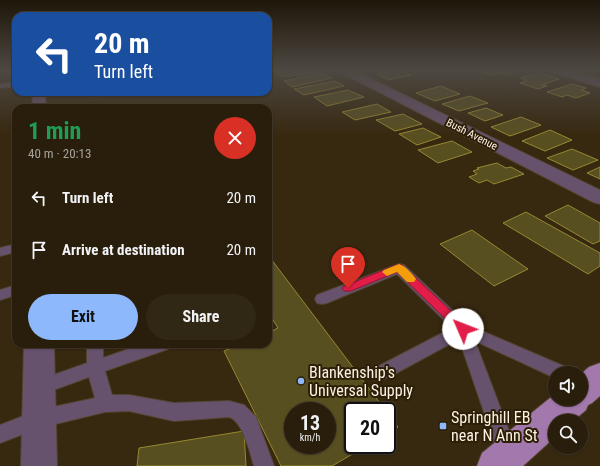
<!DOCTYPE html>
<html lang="en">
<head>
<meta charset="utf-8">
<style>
  :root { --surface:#291e0c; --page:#312715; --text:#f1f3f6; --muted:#a5a29d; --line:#453c2d; --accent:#8db9fc }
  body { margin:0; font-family:"Roboto Condensed",sans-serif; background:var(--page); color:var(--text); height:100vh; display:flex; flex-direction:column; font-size:15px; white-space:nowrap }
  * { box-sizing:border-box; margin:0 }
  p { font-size:13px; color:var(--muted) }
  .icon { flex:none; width:22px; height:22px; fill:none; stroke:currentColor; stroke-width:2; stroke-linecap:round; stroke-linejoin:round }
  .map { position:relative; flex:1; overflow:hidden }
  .side { position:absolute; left:12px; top:104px; width:260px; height:244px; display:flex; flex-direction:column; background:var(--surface); border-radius:12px; box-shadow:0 1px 3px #0004,0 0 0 1px var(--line) }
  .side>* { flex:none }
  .banner { position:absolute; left:12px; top:12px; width:260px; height:84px; border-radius:12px; box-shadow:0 1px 3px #0004,0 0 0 1px var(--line); background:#1a4fa0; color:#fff; overflow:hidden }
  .tools { position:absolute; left:548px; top:366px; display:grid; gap:8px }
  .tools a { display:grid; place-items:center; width:40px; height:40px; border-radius:50%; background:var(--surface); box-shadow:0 1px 3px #0004,0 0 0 1px var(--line); font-size:20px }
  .speed { position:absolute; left:284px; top:402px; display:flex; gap:8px; font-size:20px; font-weight:700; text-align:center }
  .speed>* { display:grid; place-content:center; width:52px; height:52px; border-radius:50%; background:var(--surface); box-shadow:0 1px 3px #0004,0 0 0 1px var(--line); line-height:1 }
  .speed small { font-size:10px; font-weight:400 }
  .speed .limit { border:2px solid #111; border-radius:6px; background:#fff; color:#111 }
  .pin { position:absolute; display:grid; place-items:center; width:34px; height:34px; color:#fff; margin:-41px -17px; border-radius:50% 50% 50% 0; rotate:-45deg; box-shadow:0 0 4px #0007 }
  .pin .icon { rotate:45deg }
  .me { position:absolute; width:44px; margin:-22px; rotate:314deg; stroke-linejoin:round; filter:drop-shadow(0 0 3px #0008) }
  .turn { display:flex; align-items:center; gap:14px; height:84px; padding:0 16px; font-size:18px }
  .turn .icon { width:52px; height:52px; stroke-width:2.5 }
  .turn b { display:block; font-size:28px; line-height:34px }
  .round { display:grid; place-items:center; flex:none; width:42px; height:42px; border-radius:21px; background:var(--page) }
  .summary { display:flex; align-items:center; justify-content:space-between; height:68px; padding:0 16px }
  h1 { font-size:24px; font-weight:700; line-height:30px; color:#1e9e55 }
  .button { display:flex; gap:8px; margin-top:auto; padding:8px 16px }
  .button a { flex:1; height:46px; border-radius:24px; background:var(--accent); color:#111; font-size:16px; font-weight:700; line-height:46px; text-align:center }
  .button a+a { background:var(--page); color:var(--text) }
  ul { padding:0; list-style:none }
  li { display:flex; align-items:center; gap:12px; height:52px; padding:0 16px }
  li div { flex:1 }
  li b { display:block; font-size:15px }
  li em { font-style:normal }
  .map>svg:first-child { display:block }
  .building { fill:#584f21; stroke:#978830; fill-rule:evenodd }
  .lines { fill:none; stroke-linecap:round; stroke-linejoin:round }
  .service-casing { stroke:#53442e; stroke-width:2 }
  .minor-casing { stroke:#53442e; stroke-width:2 }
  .tertiary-casing { stroke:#53442e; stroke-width:2 }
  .primary-casing { stroke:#53442e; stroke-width:2 }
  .service { fill:#67526d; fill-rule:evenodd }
  .minor { fill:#67526d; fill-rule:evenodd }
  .tertiary { fill:#67526d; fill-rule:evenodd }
  .primary { fill:#a278ad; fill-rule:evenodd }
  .route { fill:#e11d48; stroke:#92132f }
  .slow { fill:#f59e0b }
  .poi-dot { fill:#8db9fc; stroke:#2c1f06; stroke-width:1.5 }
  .labels { text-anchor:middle; stroke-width:4; stroke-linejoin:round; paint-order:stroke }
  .far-street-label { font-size:11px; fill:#fdf3e5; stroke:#2c1f06 }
  .near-poi-label { font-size:16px; fill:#fdf3e5; stroke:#2c1f06; text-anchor:start }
</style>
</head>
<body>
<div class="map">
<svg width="600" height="466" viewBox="0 0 600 466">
  <rect width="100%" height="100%" fill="#372810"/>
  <!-- building -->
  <path class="building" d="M 296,70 L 315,70 L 319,72 L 284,77 L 278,73 Z
    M 400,70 L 411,75 L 388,80 L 377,74 Z
    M 476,70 L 524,70 L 506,75 L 500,73 L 490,75 Z
    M 323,73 L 332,78 L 292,87 L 284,81 Z
    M 539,73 L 559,79 L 542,85 L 547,86 L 538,89 L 520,83 L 527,81 L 521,78 Z
    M 335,81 L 344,86 L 304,95 L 294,89 Z
    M 572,84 L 586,88 L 581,90 L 590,93 L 576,98 L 567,95 L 562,97 L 547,92 Z
    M 441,86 L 460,94 L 435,101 L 416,93 Z
    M 348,90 L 364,97 L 327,106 L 314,97 Z
    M 92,92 L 123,92 L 95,97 Z
    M 470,96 L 488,103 L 459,111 L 442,104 Z
    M 377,104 L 391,112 L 355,120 L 342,112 Z
    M 486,108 L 503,115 L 485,121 L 468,113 Z
    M 403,114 L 422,124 L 395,131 L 376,120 Z
    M 521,117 L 541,125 L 510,136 L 491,127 Z
    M 423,128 L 441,137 L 417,145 L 399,134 Z
    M 550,130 L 572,140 L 545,151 L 522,141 Z
    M 452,141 L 472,152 L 438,163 L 418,150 Z
    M 572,149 L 598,160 L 573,170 L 547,158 Z
    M 497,163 L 506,168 L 511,167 L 524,174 L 494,184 L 487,180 L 479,183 L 469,177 L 477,174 L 473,171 L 479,169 L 477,168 Z
    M 600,167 L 600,179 L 587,173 Z
    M 568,205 L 600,223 L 600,241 L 593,244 L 545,216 Z
    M 526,212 L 600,253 L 600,266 L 588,274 L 503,223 Z
    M 472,230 L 528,269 L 494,286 L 440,244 Z
    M 268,255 L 386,411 L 353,411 L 353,445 L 368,445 L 332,466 L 281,466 L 224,351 L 241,344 L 268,344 L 268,333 L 278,328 L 268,312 ZM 293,411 L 327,411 L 327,445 L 293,445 Z
    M 387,413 L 398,427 L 387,434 Z
    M 244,431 L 246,466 L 137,466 L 139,448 Z"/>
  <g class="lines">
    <!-- service casing -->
    <g class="service-casing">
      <path id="service" d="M 576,70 L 586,70 L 568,76 L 565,74 Z
        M 16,82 L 16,86 L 0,88 L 0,84 Z
        M 16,244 L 16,252 L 0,256 L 0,248 Z
        M 399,264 L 404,265 L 468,325 L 568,368 L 570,373 L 555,373 L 555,378 L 475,341 L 517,452 L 514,459 L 507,462 L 500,459 L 459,339 L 389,377 L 383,379 L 377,377 L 375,372 L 377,367 L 452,328 L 397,274 L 327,303 L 322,304 L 317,303 L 315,299 L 317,295 Z
        M 16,285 L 16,295 L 0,300 L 0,290 Z
        M 87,344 L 103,344 L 103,358 L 143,344 L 170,344 L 168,349 L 105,371 L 112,395 L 129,395 L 174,403 L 229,401 L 244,405 L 256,417 L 274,466 L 254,466 C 250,453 243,421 229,417 L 174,421 L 129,411 L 105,412 L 39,428 L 0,443 L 0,425 L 39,410 L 95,398 L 89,377 L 40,395 L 34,392 L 31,387 L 34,382 L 87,363 Z"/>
    </g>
    <!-- minor casing -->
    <g class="minor-casing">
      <path id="minor" d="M 338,70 L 353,70 L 600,190 L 600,204 L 593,202 L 340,72 Z
        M 549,70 L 567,70 L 600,79 L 600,87 L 551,72 Z"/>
    </g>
    <!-- tertiary casing -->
    <g class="tertiary-casing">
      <path id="tertiary" d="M 33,92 L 45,92 L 46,108 L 32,108 Z
        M 24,344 L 54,344 L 57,466 L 21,466 Z"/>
    </g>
    <!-- primary casing -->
    <g class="primary-casing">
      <path id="primary" d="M 600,363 L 600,396 L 592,403 L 588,405 L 586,410 L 573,421 L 555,421 L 555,437 L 523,466 L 477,466 L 482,453 L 555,394 L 555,399 L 581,399 L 581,374 L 589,367 Z"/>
    </g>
    <!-- service -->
    <use href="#service" class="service"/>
    <!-- minor -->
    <use href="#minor" class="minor"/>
    <!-- tertiary -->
    <use href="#tertiary" class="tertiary"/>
    <!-- primary -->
    <use href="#primary" class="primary"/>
  </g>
  <!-- sky -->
  <linearGradient id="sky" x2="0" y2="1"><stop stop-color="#1e1609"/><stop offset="0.52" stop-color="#4d4842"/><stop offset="1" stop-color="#4d4842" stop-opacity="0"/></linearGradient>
  <rect width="600" height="135" fill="url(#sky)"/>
  <!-- route -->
  <path class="route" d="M 399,264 L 402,265 L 467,326 L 469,329 L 467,332 L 463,334 L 459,332 L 397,272 L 351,291 L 344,291 L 342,288 L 344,286 Z"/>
  <!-- slow -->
  <path class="slow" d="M 399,264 C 405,266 412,273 416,279 L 414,282 L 407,282 L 397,272 L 387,276 L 382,272 L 384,270 Z"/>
  <!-- markers -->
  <g class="poi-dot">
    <circle cx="301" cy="381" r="4"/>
    <rect x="439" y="422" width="8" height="8" rx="2"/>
  </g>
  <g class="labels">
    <!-- far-street labels -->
    <g class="far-street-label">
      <text transform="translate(472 134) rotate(27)" y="4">Bush Avenue</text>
    </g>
    <!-- near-poi labels -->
    <g class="near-poi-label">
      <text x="309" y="378">Blankenship's<tspan x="309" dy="18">Universal Supply</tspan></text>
      <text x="451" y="423">Springhill EB<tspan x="451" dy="18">near N Ann St</tspan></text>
    </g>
  </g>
</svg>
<div class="tools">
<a><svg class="icon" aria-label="sound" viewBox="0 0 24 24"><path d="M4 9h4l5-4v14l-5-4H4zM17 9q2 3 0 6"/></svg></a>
<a><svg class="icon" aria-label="search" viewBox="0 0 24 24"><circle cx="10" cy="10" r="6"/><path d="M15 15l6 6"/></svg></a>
</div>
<div class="speed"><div>13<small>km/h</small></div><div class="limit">20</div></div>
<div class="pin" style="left:348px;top:288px;background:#d93025"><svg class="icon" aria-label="arrive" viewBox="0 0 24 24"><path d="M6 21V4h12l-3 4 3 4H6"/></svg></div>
<svg class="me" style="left:463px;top:329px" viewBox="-20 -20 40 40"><circle r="19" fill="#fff"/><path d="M0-13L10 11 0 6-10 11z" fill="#e11d48"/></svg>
<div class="banner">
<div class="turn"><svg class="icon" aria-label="left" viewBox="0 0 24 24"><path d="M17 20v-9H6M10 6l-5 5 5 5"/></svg><div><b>20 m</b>Turn left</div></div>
</div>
<section class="side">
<div class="summary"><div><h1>1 min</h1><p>40 m · 20:13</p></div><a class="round" style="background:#d93025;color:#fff"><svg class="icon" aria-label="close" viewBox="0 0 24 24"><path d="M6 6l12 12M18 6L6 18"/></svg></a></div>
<ul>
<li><svg class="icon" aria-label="left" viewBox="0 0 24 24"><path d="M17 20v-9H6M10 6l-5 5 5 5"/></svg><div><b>Turn left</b></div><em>20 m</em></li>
<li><svg class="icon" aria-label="arrive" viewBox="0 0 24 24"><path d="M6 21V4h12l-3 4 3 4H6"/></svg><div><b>Arrive at destination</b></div><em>20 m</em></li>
</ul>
<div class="button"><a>Exit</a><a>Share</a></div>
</section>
</div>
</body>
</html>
